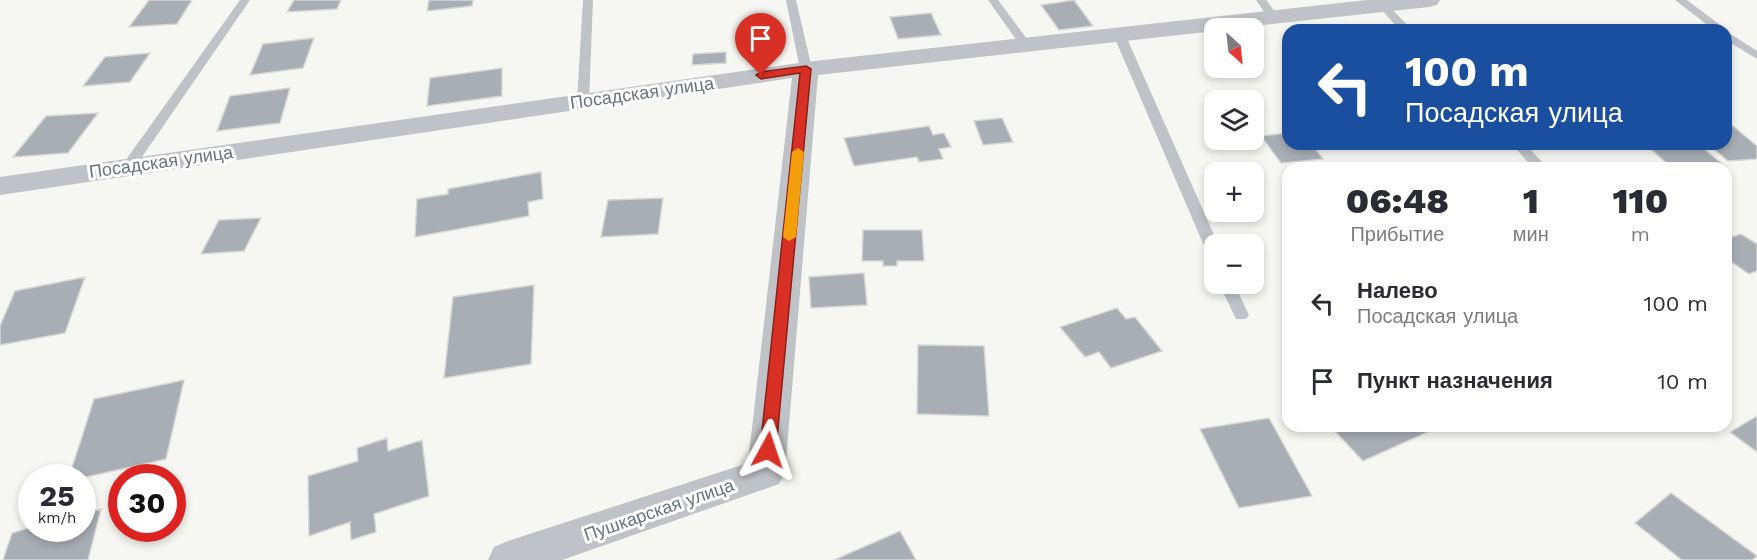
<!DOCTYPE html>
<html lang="ru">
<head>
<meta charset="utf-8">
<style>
  :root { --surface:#fff; --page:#f2f2f3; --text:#2b2b33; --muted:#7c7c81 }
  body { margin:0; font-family:"Work Sans",sans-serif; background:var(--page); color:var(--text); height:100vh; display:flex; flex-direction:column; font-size:22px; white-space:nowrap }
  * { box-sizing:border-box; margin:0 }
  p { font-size:20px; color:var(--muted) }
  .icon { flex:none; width:33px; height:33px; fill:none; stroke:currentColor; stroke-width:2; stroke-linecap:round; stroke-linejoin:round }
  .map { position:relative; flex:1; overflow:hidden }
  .drawer { position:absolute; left:1282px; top:162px; width:450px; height:270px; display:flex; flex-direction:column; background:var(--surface); border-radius:18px; box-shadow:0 3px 9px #0003 }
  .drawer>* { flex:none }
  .hud { position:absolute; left:1282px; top:24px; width:450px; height:126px; border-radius:18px; box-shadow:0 3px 9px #0003; background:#1a4fa0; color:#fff; overflow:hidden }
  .needle { width:39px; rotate:153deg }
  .buttons { position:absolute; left:1204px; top:18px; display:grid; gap:12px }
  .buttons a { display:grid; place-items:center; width:60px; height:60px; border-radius:12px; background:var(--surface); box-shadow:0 3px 9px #0003; font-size:30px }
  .speed { position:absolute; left:18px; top:464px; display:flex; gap:12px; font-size:30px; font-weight:700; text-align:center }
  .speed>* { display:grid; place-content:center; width:78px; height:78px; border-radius:50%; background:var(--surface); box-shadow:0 3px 9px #0003; line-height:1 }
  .speed small { font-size:15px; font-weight:400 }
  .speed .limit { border:9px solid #d22; background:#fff; color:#111 }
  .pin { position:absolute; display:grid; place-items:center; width:51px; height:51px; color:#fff; margin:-62px -26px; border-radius:50% 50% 50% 0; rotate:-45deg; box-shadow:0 0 6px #0007 }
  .pin .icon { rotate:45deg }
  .me { position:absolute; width:66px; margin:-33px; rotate:5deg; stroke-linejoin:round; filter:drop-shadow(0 0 4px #0008) }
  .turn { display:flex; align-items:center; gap:21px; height:126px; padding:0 24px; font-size:27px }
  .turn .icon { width:78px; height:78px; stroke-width:2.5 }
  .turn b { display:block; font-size:42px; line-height:51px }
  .eta { display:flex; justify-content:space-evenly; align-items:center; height:102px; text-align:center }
  .eta b { font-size:36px; font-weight:800; line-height:42px }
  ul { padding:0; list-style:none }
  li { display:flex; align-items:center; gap:18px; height:78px; padding:0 24px }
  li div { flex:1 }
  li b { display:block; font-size:22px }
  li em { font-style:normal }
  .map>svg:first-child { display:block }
  .building { fill:#a8aeb4; stroke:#d7d7d5; stroke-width:1.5 }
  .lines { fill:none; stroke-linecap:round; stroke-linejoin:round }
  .lane { fill:#bfc2c6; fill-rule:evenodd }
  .street { fill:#bfc2c6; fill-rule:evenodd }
  .route { fill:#d93025; stroke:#8d1f18; stroke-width:1.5 }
  .slow { fill:#f59e0b }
  .labels { text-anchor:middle; stroke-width:6; stroke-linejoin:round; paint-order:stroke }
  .street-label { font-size:18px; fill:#667482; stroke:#fff }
</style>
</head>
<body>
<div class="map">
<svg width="1757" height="560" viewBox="0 0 1757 560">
  <rect width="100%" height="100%" fill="#f6f6f2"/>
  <!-- building -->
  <path class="building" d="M 149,0 L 192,0 L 177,24 L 129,27 Z
    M 294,0 L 341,0 L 337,9 L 287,12 Z
    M 429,0 L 473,0 L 472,6 L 427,11 Z
    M 1074,0 L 1093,26 L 1059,30 L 1041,5 Z
    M 931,13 L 941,35 L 898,39 L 890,17 Z
    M 314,38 L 303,68 L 250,75 L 263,44 Z
    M 726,52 L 726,63 L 692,65 L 693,54 Z
    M 150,53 L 130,82 L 83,86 L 105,57 Z
    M 502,68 L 502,96 L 427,106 L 430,78 Z
    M 290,88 L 280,123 L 217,131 L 230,96 Z
    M 98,113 L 68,153 L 13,157 L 46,116 Z
    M 1002,118 L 1013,142 L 983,145 L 974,121 Z
    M 929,126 L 933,135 L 944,133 L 951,147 L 939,149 L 943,159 L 919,162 L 917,157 L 854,166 L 844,138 Z
    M 1726,126 L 1733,126 L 1757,146 L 1757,159 L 1728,161 L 1708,144 L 1726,144 Z
    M 1288,133 L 1288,144 L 1312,144 L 1323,159 L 1281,163 L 1261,136 Z
    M 1645,144 L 1698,144 L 1726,167 L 1672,168 Z
    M 541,172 L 543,199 L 528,202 L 529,216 L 415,237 L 417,199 L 448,194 L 448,189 Z
    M 663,198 L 658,234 L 601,237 L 608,200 Z
    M 261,218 L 244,251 L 201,254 L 219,220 Z
    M 863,230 L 922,230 L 924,261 L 897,261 L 897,266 L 883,266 L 883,261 L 862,261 Z
    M 1741,234 L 1757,244 L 1757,271 L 1749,274 L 1726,258 L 1726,239 Z
    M 864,273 L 867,305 L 811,308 L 809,277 Z
    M 85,277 L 65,333 L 0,345 L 0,326 L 15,291 Z
    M 534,285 L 531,364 L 444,378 L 453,297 Z
    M 1117,308 L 1126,319 L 1135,317 L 1162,351 L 1111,368 L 1099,352 L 1085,357 L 1060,327 Z
    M 918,345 L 984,346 L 989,416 L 917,414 Z
    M 184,380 L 166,459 L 82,478 L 69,477 L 94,399 Z
    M 1757,416 L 1757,452 L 1730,432 Z
    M 1269,418 L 1312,496 L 1239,508 L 1200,429 Z
    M 1330,426 L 1425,426 L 1430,431 L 1363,461 Z
    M 387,438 L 388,451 L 422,440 L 429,496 L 374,514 L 376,532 L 351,540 L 350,522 L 309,536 L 308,476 L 358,461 L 357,448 Z
    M 1671,493 L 1757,556 L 1752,560 L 1682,560 L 1635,523 Z
    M 101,509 L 88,560 L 3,560 L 12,533 L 32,527 L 82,528 L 82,514 Z
    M 900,531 L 916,560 L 834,560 Z"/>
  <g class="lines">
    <!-- lane -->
    <path class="lane" d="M 240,0 L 250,0 L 133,170 L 123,170 L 121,167 L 123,164 Z
      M 583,0 L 593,0 L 589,101 L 583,105 L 577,101 Z
      M 786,0 L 796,0 L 812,69 L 810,72 L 806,73 L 800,69 Z
      M 988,0 L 998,0 L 1030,43 L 1028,45 L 1020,45 Z
      M 1256,0 L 1266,0 L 1279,17 L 1277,19 L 1269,19 Z
      M 1675,0 L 1687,0 L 1727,30 L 1714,30 Z
      M 1382,2 L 1386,3 L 1412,30 L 1400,30 L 1377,5 Z
      M 1119,31 L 1125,34 L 1218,244 L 1215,244 L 1215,260 L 1208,255 L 1113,34 Z
      M 1726,31 L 1757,51 L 1757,59 L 1726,40 Z
      M 1512,144 L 1525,144 L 1548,168 L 1533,168 Z
      M 1219,284 L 1234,284 L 1249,315 L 1246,319 L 1236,319 Z"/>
    <!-- street -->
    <path class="street" d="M 1367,0 L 1440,0 L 1437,5 L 1429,7 L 1235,28 L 1215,28 L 1215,31 L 818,75 L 785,473 L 779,484 L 562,560 L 488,560 L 494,547 L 508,541 L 748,463 L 792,78 L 0,195 L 0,177 L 806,62 Z"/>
  </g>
  <!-- route -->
  <path class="route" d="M 806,66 L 811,69 L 776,450 L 774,454 L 768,456 L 763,454 L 760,450 L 800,73 L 761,79 L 756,75 L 761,72 Z"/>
  <!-- slow -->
  <path class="slow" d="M 798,148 L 804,152 L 796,237 L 789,241 L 783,237 L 792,152 Z"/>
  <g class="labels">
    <!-- street labels -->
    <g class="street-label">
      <text transform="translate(642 93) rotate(-8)" y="6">Посадская улица</text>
      <text transform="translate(161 162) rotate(-8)" y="6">Посадская улица</text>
      <text transform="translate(659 510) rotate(-19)" y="6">Пушкарская улица</text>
    </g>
  </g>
</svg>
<div class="buttons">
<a><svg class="needle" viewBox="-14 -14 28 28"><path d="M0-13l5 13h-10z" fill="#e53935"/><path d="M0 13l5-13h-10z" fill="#7c7c81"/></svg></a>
<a><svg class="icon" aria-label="layers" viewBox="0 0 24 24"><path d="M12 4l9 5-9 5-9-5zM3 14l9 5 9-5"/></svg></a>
<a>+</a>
<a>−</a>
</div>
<div class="speed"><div>25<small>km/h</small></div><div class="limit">30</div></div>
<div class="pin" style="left:761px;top:75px;background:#d93025"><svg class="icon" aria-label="arrive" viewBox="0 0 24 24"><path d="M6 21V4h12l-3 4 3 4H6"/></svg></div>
<svg class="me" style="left:768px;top:450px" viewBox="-20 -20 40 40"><path d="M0-17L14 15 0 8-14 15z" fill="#d93025" stroke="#fff" stroke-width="4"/></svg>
<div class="hud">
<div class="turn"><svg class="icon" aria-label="left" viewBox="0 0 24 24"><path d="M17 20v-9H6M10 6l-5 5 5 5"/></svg><div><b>100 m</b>Посадская улица</div></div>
</div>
<section class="drawer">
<div class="eta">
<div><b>06:48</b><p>Прибытие</p></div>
<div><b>1</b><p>мин</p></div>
<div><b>110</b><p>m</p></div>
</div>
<ul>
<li><svg class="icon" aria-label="left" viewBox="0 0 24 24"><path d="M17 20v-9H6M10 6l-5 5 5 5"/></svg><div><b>Налево</b><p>Посадская улица</p></div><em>100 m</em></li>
<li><svg class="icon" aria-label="arrive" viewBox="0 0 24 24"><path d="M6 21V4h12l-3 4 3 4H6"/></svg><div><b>Пункт назначения</b></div><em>10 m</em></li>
</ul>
</section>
</div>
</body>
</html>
